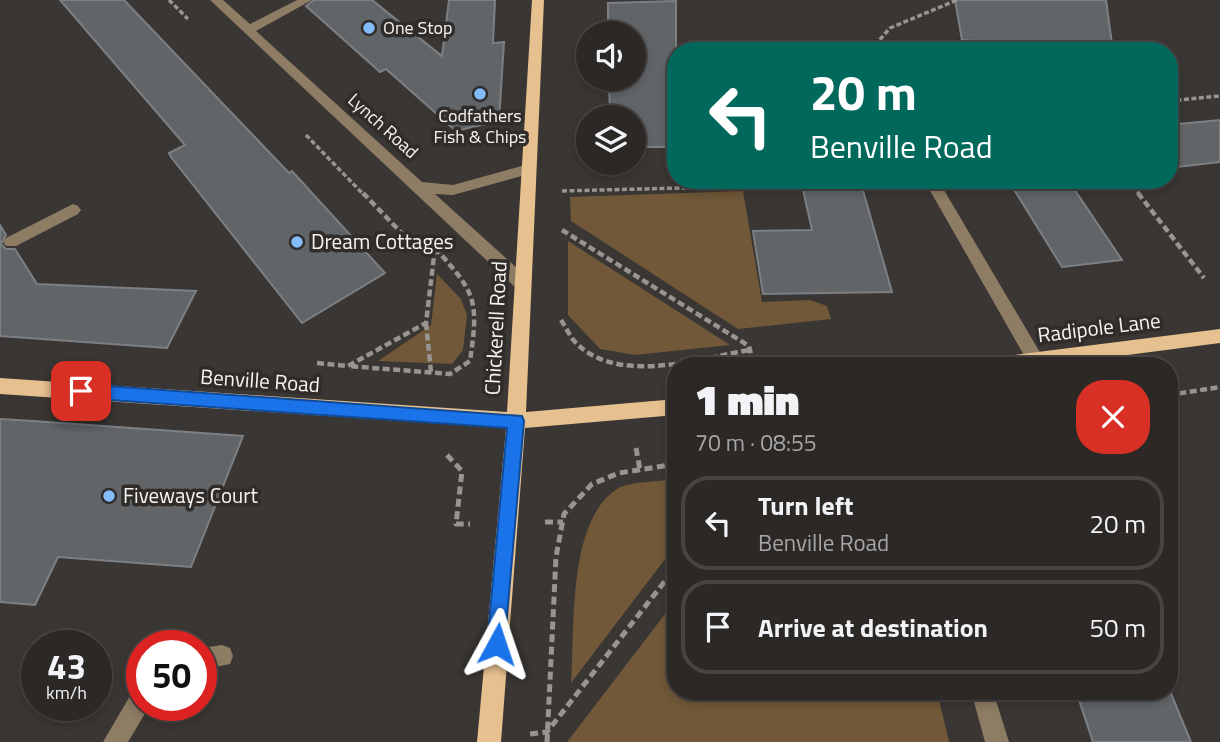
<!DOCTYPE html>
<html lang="en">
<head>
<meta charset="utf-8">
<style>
  :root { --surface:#2b2826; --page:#33302e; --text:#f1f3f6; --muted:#a6a6a7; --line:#474443 }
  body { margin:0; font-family:"Titillium Web",sans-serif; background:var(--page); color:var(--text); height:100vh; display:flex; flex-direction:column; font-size:26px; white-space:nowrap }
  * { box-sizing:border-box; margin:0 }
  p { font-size:23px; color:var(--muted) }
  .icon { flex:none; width:38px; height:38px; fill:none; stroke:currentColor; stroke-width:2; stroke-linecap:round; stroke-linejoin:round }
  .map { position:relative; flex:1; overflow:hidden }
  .details { position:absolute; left:667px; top:357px; width:511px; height:343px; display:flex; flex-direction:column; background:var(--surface); border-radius:28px; box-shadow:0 4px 10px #0003,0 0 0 2px var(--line) }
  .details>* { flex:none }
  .top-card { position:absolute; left:667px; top:42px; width:511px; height:147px; border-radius:28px; box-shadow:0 4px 10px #0003,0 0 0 2px var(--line); background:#00695c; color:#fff; overflow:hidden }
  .tools { position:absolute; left:576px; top:21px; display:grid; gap:14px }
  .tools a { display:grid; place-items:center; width:70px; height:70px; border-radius:50%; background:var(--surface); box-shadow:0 4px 10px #0003,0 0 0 2px var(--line); font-size:35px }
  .speed { position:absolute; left:21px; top:630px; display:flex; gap:14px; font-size:35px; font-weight:700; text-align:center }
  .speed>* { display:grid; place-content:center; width:91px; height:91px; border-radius:50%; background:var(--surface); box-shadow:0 4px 10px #0003,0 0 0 2px var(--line); line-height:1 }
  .speed small { font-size:18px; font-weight:400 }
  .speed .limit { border:10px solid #d22; background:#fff; color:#111 }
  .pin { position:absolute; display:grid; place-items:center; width:60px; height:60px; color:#fff; margin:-30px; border-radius:14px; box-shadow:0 4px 10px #0006 }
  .me { position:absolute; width:77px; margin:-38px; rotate:5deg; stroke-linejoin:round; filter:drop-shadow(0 0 5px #0008) }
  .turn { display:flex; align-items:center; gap:24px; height:147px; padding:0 28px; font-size:32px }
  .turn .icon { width:91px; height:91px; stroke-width:2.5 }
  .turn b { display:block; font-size:49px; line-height:60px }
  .round { display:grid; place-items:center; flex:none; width:74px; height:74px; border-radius:28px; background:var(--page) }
  .summary { display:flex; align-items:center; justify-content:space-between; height:119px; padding:0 28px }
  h1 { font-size:42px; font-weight:800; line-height:52px }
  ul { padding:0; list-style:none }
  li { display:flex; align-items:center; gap:21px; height:94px; margin:0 14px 10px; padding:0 14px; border:4px solid var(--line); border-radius:28px }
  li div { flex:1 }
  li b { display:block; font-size:26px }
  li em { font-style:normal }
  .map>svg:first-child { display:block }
  .green { fill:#705838 }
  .building { fill:#616568; stroke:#7c8084; stroke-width:2 }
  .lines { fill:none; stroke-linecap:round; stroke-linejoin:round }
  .path-far2 { stroke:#979492; stroke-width:3.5; stroke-dasharray:5 2.5; stroke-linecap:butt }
  .path-far1 { stroke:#979492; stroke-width:4.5; stroke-dasharray:7 3.5; stroke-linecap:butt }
  .path { stroke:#979492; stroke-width:5; stroke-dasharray:8 4.5; stroke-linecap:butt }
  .minor { fill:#8e7c64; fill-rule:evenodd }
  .major { fill:#e6c08f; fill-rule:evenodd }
  .route { fill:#1a73e8; stroke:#114b97; stroke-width:2 }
  .poi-dot { fill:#82bcfa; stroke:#2f2c29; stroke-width:2.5 }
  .labels { text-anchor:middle; stroke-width:7; stroke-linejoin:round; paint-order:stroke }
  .far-poi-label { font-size:18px; fill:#f6f4f2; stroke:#2f2c29; text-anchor:start }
  .far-street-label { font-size:18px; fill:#f6f4f2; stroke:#2f2c29 }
  .poi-label { font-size:21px; fill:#f6f4f2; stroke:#2f2c29; text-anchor:start }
  .street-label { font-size:21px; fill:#f6f4f2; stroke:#2f2c29 }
</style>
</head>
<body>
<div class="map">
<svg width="1220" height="742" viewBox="0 0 1220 742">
  <rect width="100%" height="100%" fill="#393633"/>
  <!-- green -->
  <path class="green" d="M 743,191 L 762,302 L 810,300 L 827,306 L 831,319 L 738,329 L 571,221 L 570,197 Z
    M 568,241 L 730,345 L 635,355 L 600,349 L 568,315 Z
    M 437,274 L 461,299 L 467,315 L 463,350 L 452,364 L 378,361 L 431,325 Z
    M 675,479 L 675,546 L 571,683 C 575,629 567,521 617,489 C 630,481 659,482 675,479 Z
    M 675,601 L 676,691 L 937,691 L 949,742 L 567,742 Z"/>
  <!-- building -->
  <path class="building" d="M 60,0 L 124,0 L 289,173 L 292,171 L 385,273 L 302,323 L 171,157 L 169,153 L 185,145 Z
    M 314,0 L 372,0 L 442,56 L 449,0 L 495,0 L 493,43 L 504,42 L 499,121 L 456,131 L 386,69 L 380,72 L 306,6 Z
    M 955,0 L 1106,0 L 1113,51 L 962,40 Z
    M 676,1 L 676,147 L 634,147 L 634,117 L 610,117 L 609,79 L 634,79 L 634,33 L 608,33 L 608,3 Z
    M 1220,120 L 1220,162 L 1169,168 L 1169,125 Z
    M 860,180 L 892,292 L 763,294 L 753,231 L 812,230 L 801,181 Z
    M 1008,180 L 1068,180 L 1122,260 L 1062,267 Z
    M 0,225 L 6,235 L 1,244 L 6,249 L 15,249 L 37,284 L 196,291 L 167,348 L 0,336 Z
    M 0,419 L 33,421 L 243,436 L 191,567 L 58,557 L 35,605 L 0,602 Z
    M 1076,691 L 1170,691 L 1191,742 L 1093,742 Z"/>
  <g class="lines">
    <!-- path-far2 -->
    <path class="path-far2" d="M 169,0 L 188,19
      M 870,51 L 890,28 L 957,0
      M 1169,101 L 1220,96
      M 306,135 L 364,195
      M 1128,180 L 1140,195
      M 562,191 L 760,186 L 766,180"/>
    <!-- path-far1 -->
    <path class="path-far1" d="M 363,193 L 416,248 L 429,248
      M 1138,193 L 1204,278
      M 562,230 L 749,346 L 754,366
      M 435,248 C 476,293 479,300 470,361 L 450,374 L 348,366 L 426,323 Z
      M 561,320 C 566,327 570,337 576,343 C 618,385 698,359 749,350
      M 426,323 L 431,372
      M 317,363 L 348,366
      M 1169,395 L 1220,387"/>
    <!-- path -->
    <path class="path" d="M 636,448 L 640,470
      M 447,455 L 462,471 L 456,524 L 470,524
      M 545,522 L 563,522
      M 530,734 L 547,732 L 676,567
      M 547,742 L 556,557 L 564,514 L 592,484 L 619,473 L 676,464"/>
    <!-- minor -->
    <path class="minor" d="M 210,0 L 223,0 L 250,24 L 297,0 L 312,0 L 256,31 L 422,182 L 453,185 L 529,164 L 534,165 L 536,169 L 529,174 L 453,195 L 435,194 L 528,278 L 530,283 L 528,288 L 516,288 Z
      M 924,180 L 938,180 L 1041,354 L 1044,359 L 1041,364 L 1029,364 Z
      M 73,204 L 78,206 L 81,210 L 78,214 L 16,246 L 6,246 L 3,242 L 6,238 Z
      M 222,645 L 230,648 L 233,656 L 230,664 L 201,670 L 201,648 Z
      M 142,686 L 142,705 L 150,705 L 128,742 L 103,742 L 134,689 Z
      M 971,691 L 993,691 L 1009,742 L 985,742 Z"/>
    <!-- major -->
    <path class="major" d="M 532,0 L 544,0 L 526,412 L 676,399 L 676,415 L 525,428 L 501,742 L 477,742 L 506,428 L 0,394 L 0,378 L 507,412 Z
      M 1220,329 L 1220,343 L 1043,366 L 974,366 L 977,361 L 983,359 Z"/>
  </g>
  <!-- route -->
  <path class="route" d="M 81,384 L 522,416 L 524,421 L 504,651 L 497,654 L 490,651 L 487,644 L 507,428 L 81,398 L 73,391 Z"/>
  <!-- markers -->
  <g class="poi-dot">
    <circle cx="369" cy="28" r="7"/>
    <circle cx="480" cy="94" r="7"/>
    <circle cx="297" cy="242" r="7"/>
    <circle cx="109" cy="496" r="7"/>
  </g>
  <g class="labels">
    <!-- far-poi labels -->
    <g class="far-poi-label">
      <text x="383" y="34">One Stop</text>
      <text x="480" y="122" text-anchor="middle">Codfathers<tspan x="480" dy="21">Fish &amp; Chips</tspan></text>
    </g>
    <!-- far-street labels -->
    <g class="far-street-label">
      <text transform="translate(383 126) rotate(42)" y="6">Lynch Road</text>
    </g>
    <!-- poi labels -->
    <g class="poi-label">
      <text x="311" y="249">Dream Cottages</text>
      <text x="123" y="503">Fiveways Court</text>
    </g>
    <!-- street labels -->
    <g class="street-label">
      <text transform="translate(496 328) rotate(-87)" y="7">Chickerell Road</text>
      <text transform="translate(1099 328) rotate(-7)" y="7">Radipole Lane</text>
      <text transform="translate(260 381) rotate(4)" y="7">Benville Road</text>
    </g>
  </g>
</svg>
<div class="tools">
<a><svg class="icon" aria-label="sound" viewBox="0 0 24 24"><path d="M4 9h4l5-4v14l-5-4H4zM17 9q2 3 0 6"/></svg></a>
<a><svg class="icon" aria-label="layers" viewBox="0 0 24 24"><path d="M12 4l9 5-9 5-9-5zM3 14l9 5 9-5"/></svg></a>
</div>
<div class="speed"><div>43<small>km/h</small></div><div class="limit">50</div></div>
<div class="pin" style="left:81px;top:391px;background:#d93025"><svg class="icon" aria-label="arrive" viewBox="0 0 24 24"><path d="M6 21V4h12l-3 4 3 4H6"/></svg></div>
<svg class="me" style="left:497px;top:644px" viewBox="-20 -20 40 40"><path d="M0-17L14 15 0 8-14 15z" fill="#1a73e8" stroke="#fff" stroke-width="4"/></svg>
<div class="top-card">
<div class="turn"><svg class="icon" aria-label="left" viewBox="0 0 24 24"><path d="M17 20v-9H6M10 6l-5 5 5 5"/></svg><div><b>20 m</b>Benville Road</div></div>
</div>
<section class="details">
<div class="summary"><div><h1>1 min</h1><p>70 m · 08:55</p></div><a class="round" style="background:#d93025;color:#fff"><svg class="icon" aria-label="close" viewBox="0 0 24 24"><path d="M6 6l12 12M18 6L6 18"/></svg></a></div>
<ul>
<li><svg class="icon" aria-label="left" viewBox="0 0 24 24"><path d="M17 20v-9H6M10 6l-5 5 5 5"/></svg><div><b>Turn left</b><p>Benville Road</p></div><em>20 m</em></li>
<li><svg class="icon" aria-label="arrive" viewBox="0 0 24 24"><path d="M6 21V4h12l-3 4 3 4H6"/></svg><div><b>Arrive at destination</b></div><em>50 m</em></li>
</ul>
</section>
</div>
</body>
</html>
